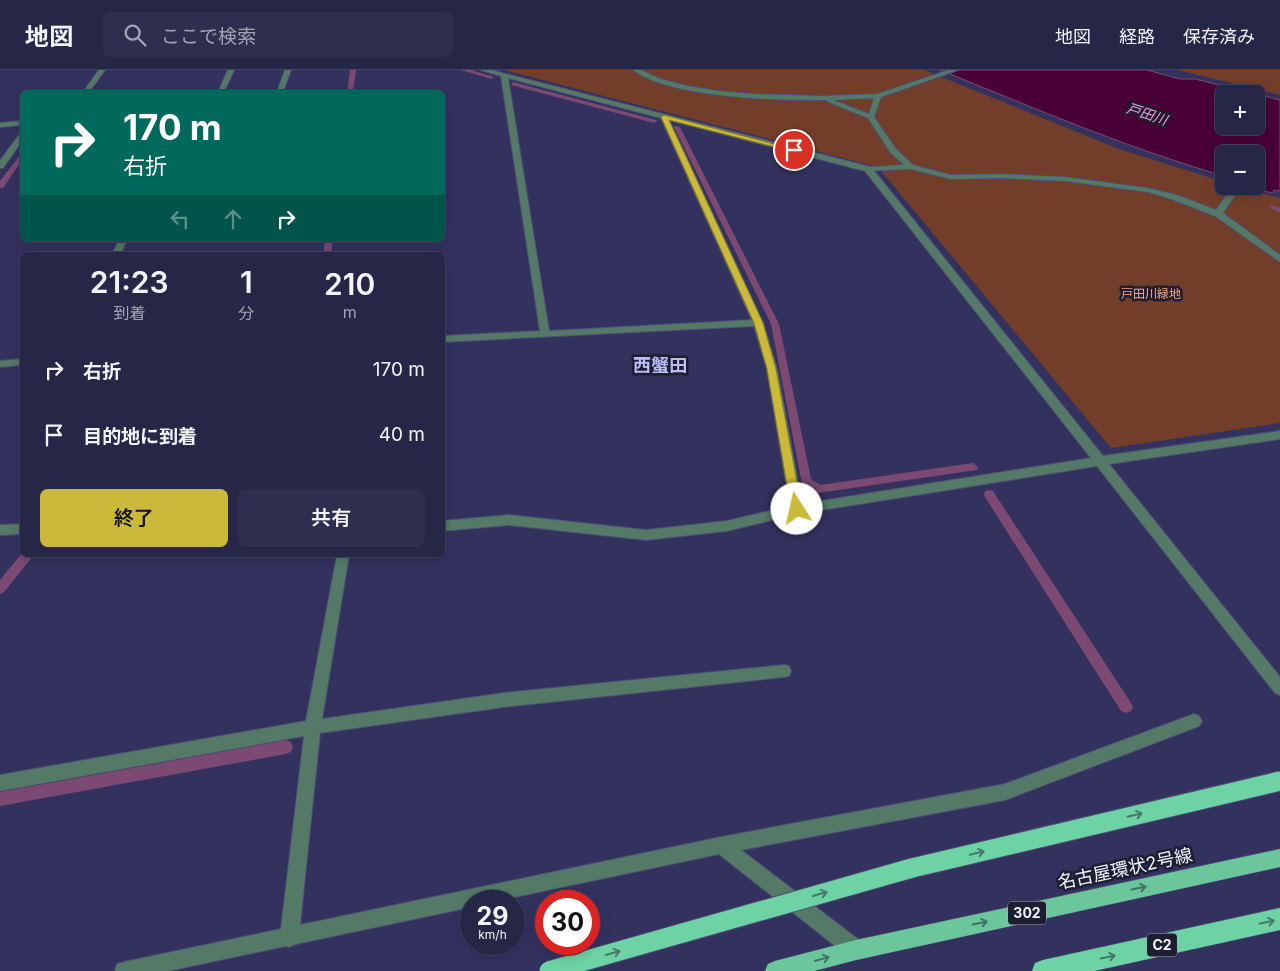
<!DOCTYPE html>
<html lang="ja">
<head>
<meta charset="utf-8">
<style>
  :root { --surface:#262647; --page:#2e2e4e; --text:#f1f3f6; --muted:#a4a5b4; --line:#424360; --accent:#cbba39 }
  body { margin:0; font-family:Inter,"Noto Sans JP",sans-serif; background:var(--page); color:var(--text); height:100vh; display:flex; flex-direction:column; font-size:19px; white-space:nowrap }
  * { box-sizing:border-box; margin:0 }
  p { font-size:16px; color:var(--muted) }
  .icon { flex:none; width:28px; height:28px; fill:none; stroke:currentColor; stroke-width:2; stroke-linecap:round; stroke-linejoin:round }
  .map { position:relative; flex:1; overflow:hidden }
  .details { position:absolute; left:20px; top:182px; width:425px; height:305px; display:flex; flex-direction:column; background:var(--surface); border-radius:8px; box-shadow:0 2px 12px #0003,0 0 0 1px var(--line) }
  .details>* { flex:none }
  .banner { position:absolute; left:20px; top:20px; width:425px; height:152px; border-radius:8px; box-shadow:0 2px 12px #0003,0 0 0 1px var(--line); background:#00695c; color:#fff; overflow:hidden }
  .buttons { position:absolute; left:1215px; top:15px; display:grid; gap:10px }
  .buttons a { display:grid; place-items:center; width:50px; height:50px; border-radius:8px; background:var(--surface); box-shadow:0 2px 12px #0003,0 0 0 1px var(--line); font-size:25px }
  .speed { position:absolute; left:460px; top:820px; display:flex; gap:10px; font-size:25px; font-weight:700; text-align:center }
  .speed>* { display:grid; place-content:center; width:65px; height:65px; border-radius:50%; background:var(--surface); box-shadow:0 2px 12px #0003,0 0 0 1px var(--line); line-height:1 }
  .speed small { font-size:12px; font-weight:400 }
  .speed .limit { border:8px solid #d22; background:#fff; color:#111 }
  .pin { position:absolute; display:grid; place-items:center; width:42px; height:42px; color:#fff; margin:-21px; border:2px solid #fff; border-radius:50%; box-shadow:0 1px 5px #0007 }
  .me { position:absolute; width:55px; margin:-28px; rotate:350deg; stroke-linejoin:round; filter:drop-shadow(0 0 4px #0008) }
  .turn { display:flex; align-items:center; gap:18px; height:105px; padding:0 20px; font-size:22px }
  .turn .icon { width:65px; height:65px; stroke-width:2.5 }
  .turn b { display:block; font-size:35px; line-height:42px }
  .lanes { display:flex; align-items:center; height:48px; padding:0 20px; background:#0003; justify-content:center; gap:25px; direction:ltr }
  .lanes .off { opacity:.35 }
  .eta { display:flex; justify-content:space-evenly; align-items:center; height:85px; text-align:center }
  .eta b { font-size:30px; font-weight:600; line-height:35px }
  .cta { display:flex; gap:10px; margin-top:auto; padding:10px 20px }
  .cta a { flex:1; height:58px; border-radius:8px; background:var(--accent); color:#111; font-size:20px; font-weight:600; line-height:58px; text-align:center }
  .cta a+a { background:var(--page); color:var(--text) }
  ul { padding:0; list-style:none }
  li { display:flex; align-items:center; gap:15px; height:65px; padding:0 20px }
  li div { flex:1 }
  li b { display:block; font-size:19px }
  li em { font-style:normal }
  header { display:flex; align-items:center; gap:30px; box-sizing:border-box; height:70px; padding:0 25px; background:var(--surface); border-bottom:1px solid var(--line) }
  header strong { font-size:24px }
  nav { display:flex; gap:28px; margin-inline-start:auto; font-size:18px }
  .search { width:350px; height:45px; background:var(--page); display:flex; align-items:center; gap:12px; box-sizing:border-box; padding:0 18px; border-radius:8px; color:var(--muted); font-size:19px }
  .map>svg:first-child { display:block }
  .green { fill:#733e29 }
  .water { fill:#480036; stroke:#7b4972 }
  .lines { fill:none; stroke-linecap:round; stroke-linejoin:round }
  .stream { fill:#7b4972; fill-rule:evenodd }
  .service-casing { stroke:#4e4d75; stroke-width:2 }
  .minor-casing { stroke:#4e4d75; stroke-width:2 }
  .trunk-casing { stroke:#4e4d75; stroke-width:1 }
  .motorway-casing { stroke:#4e4d75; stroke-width:1 }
  .service { fill:#547a67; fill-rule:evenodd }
  .minor { fill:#547a67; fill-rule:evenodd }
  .trunk { fill:#6bc69c; fill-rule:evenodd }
  .motorway { fill:#6ed3a4; fill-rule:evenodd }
  .motorway-bridge-casing { stroke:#4e4d75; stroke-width:21; stroke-linecap:butt }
  .motorway-bridge { stroke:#6ed3a4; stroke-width:19 }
  .oneway { stroke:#46786b }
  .oneway2 { stroke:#447267 }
  .route { fill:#cbba39; stroke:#847925 }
  .labels { text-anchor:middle; stroke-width:5; stroke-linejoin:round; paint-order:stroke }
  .far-park-label { font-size:12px; fill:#fea481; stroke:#1d1e32 }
  .far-water-label { font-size:14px; font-style:italic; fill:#fe96d9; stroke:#1d1e32 }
  .shield { fill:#1d1e32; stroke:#b1b2c1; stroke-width:1 }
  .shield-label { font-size:14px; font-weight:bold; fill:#f1f2fe }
  .quarter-label { font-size:18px; font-weight:bold; fill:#babdf4; stroke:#1d1e32 }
  .near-street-label { font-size:18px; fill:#f1f2fe; stroke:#1d1e32 }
</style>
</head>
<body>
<header>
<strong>地図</strong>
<div class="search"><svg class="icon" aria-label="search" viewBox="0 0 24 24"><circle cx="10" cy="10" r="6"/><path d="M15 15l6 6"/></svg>ここで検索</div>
<nav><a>地図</a><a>経路</a><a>保存済み</a></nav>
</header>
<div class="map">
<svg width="1280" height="901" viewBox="0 0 1280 901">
  <rect width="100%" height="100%" fill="#33325f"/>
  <!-- green -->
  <path class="green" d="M 504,0 L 924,0 L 1119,79 L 1224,112 L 1224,116 L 1236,116 L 1280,128 L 1280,353 L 1111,378 L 878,97 Z
    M 1178,0 L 1280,0 L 1280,25 Z"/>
  <!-- water -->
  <path class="water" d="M 940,0 L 1147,0 L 1179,9 L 1195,9 L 1255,24 L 1224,24 L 1224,56 L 1256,56 L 1256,24 L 1280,30 L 1280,121 L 1274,120 L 1272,123 L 1264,121 L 1265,117 L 1256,115 L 1256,84 L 1224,84 L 1224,106 C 1127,78 1034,38 940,0 Z"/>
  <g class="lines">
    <!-- stream -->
    <path class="stream" d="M 350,0 L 356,0 L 353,22 L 347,22 Z
      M 461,0 L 471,0 L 494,7 L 491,9 Z
      M 513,12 L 656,50 L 657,51 L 654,53 L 511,15 Z
      M 675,56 L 680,57 L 779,254 L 811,409 L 820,415 L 973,393 L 978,397 L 977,400 L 818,423 L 802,414 L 771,254 L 674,57 Z
      M 22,84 L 22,90 L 3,118 L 0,118 L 0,111 L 20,85 Z
      M 1271,135 L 1280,138 L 1280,143 L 1271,139 Z
      M 325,170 L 333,170 L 331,185 L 323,185 Z
      M 989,420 L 993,421 L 1131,633 L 1133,637 L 1131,641 L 1126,643 L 1121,641 L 985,427 L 984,424 L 985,421 Z
      M 22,483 L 22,485 L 34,485 L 4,522 L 0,524 L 0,510 Z
      M 286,670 L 291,672 L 293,677 L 291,682 L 286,684 L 0,736 L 0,722 Z"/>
    <!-- service casing -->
    <g class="service-casing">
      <path id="service" d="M 633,0 L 641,0 L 661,9 L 688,16 L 719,21 L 754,24 L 822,26 L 877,24 L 949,0 L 958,0 L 881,27 L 874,47 L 896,79 L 913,95 L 951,105 L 1002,104 L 1065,107 L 1148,118 L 1177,125 L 1216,140 L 1231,119 L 1237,119 L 1238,121 L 1223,143 L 1280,185 L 1280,192 L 1215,146 L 1171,129 L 1148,122 L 1065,111 L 1002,108 L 951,109 L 910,99 L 865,101 L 865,97 L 868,97 L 904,95 L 890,82 L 868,48 L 828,32 L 827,30 C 780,31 670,28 633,0 ZM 874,28 L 869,44 L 833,30 Z"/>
    </g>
    <!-- minor casing -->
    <g class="minor-casing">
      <path id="minor" d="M 99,0 L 105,0 L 89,22 L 83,22 Z
        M 228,0 L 234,0 L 224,22 L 218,22 Z
        M 285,0 L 291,0 L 283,22 L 277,22 Z
        M 481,0 L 491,0 L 506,4 L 871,97 L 1103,386 L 1280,361 L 1280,369 L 1109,394 L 1280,607 L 1280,625 L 1275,623 L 1097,396 L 797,444 L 727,461 L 646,470 L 509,455 L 442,461 L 442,451 L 509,445 L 646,460 L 727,451 L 790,436 L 767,299 L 754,256 L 442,272 L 442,266 L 540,261 L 501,6 ZM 508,8 L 661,48 L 752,250 L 549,261 ZM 669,50 L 865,101 L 1091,388 L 802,434 L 777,299 L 763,253 Z
        M 22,51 L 22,55 L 0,57 L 0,53 Z
        M 19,65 L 22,65 L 22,71 L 3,98 L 0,98 L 0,91 Z
        M 119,170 L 127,170 L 120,185 L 112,185 Z
        M 22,289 L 22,295 L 0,297 L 0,291 Z
        M 22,454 L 22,464 L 0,465 L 0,455 Z
        M 337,485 L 349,485 L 322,649 L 504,623 L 784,595 L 789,596 L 791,601 L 789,606 L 784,607 L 504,637 L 320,663 L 300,855 L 721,767 L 1005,714 L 1194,644 L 1199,646 L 1202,651 L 1199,656 L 1005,730 L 741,780 L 863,873 L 865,880 L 863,887 L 856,889 L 849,887 L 719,784 L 496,831 L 471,831 L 471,837 L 296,874 L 289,877 L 286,876 L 168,901 L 115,901 L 117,894 L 124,892 L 281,859 L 304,666 L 0,721 L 0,705 L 306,651 Z"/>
    </g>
    <!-- trunk casing -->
    <g class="trunk-casing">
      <path id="trunk" d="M 1280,779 L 1280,797 L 856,890 L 814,901 L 765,901 L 768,894 L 775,891 L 856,870 Z"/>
    </g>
    <!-- motorway casing -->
    <g class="motorway-casing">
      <path id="motorway" d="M 1280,838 L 1280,860 L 1094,901 L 1032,901 L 1035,893 L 1043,890 Z"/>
    </g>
    <!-- service -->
    <use href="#service" class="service"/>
    <!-- minor -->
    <use href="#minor" class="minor"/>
    <!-- trunk -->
    <use href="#trunk" class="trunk"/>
    <!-- motorway -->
    <use href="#motorway" class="motorway"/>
    <!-- motorway-bridge casing -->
    <g class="motorway-bridge-casing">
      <path id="motorway-bridge" d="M 549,901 L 912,798 L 1280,711"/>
    </g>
    <!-- motorway-bridge -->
    <use href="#motorway-bridge" class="motorway-bridge"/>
  </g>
  <!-- one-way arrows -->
  <defs><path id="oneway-shaft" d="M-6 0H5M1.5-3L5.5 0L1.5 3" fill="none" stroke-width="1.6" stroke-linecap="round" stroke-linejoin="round" transform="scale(1.25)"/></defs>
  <g class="oneway">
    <use href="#oneway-shaft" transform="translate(1135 745) rotate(-13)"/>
    <use href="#oneway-shaft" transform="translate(977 783) rotate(-13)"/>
    <use href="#oneway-shaft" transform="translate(820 824) rotate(-16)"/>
    <use href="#oneway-shaft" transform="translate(1267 852) rotate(-12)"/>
    <use href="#oneway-shaft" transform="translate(613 883) rotate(-16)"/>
    <use href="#oneway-shaft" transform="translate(1108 887) rotate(-12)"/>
  </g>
  <g class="oneway2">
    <use href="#oneway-shaft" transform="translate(1139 818) rotate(-12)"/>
    <use href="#oneway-shaft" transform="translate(980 853) rotate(-12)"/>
    <use href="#oneway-shaft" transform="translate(822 889) rotate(-15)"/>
  </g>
  <!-- route -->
  <path class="route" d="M 664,45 L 797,80 L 794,82 L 669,50 L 763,253 L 776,299 L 802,439 L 801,442 L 793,442 L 791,439 L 767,299 L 754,253 L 661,47 Z"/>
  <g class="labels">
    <!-- far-park labels -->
    <g class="far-park-label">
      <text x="1151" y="228">戸田川緑地</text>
    </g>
    <!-- far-water labels -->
    <g class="far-water-label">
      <text transform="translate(1147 44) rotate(18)" y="5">戸田川</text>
    </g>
    <!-- shield labels -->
    <g class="shield">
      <rect x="1008" y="831.5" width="38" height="23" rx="4"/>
      <rect x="1147" y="863.5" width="30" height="23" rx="4"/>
    </g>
    <g class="shield-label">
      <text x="1027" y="848">302</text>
      <text x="1162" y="880">C2</text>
    </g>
    <!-- quarter labels -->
    <g class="quarter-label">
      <text x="660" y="302">西蟹田</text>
    </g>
    <!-- near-street labels -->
    <g class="near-street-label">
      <text transform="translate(1125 799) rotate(-12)" y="6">名古屋環状2号線</text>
    </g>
  </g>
</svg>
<div class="buttons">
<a>+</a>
<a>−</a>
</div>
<div class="speed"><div>29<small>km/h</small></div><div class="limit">30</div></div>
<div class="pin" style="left:794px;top:80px;background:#d93025"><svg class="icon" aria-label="arrive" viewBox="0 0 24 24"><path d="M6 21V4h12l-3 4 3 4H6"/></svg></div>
<svg class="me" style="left:797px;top:439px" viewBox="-20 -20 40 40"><circle r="19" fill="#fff"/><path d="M0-13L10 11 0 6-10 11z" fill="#cbba39"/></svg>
<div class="banner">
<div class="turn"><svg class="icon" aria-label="right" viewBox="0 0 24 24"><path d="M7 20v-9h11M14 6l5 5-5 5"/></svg><div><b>170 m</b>右折</div></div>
<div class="lanes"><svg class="icon off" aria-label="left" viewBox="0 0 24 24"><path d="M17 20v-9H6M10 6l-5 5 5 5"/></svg><svg class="icon off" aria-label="ahead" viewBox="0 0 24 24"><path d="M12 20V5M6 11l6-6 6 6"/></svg><svg class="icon" aria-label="right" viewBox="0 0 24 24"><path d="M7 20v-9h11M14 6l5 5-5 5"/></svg></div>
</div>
<section class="details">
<div class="eta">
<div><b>21:23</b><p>到着</p></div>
<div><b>1</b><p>分</p></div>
<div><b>210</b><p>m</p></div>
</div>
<ul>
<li><svg class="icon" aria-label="right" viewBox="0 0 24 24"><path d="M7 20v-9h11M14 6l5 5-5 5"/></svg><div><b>右折</b></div><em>170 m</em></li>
<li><svg class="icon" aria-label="arrive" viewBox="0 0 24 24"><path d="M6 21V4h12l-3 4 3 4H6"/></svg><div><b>目的地に到着</b></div><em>40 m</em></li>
</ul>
<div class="cta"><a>終了</a><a>共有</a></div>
</section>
</div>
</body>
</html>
